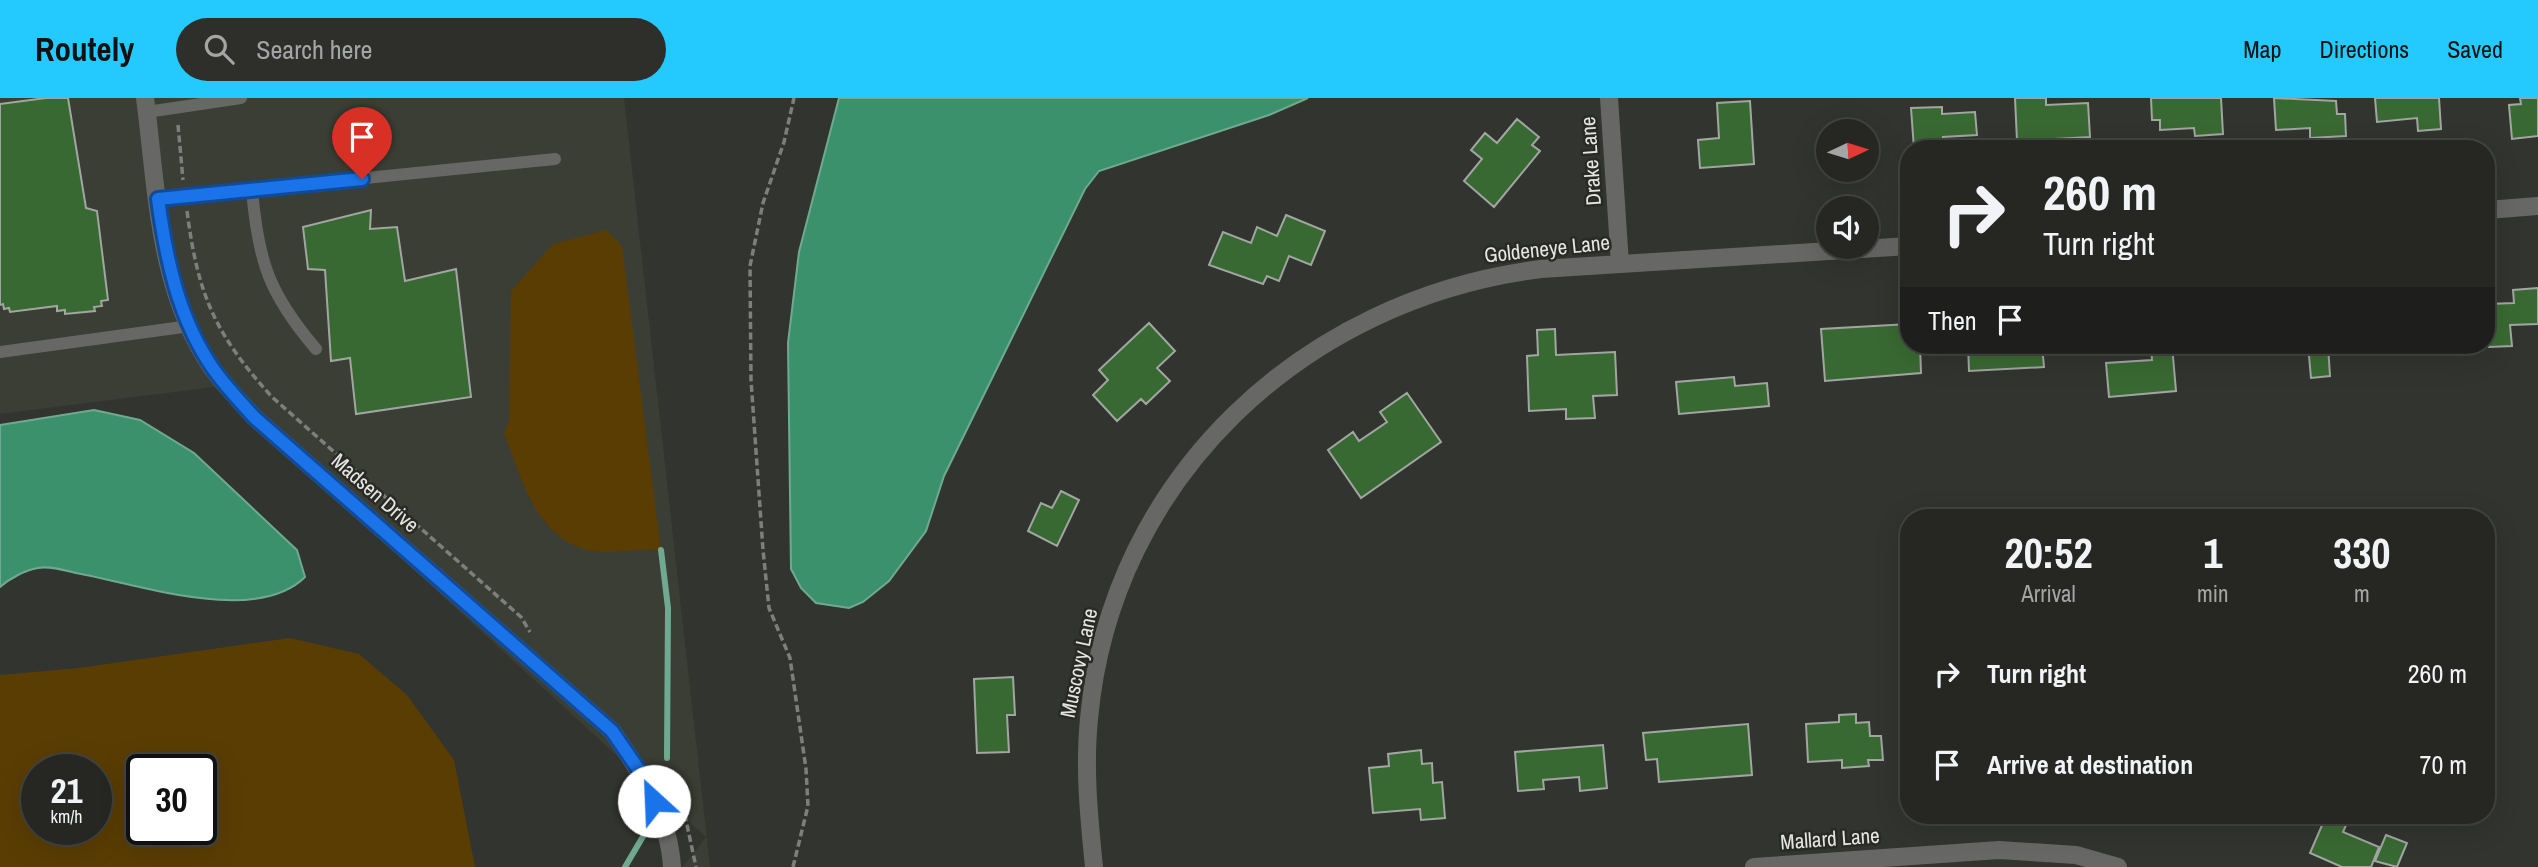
<!DOCTYPE html>
<html lang="en">
<head>
<meta charset="utf-8">
<style>
  :root { --surface:#262723; --page:#2e2f2b; --text:#f1f3f6; --muted:#a4a5a6; --line:#424441; --accent:#24c9fe }
  body { margin:0; font-family:"Archivo Narrow",sans-serif; background:var(--page); color:var(--text); height:100vh; display:flex; flex-direction:column; font-size:26px; white-space:nowrap }
  * { box-sizing:border-box; margin:0 }
  p { font-size:23px; color:var(--muted) }
  .icon { flex:none; width:38px; height:38px; fill:none; stroke:currentColor; stroke-width:2; stroke-linecap:round; stroke-linejoin:round }
  .map { position:relative; flex:1; overflow:hidden }
  .sheet { position:absolute; left:1900px; top:411px; width:595px; height:315px; display:flex; flex-direction:column; background:var(--surface); border-radius:28px; box-shadow:0 7px 28px #0002,0 0 0 2px var(--line) }
  .sheet>* { flex:none }
  .guide { position:absolute; left:1900px; top:42px; width:595px; height:214px; border-radius:28px; box-shadow:0 7px 28px #0002,0 0 0 2px var(--line); background:#262723; color:var(--text); overflow:hidden }
  .needle { width:46px; rotate:86deg }
  .buttons { position:absolute; left:1816px; top:21px; display:grid; gap:14px }
  .buttons a { display:grid; place-items:center; width:63px; height:63px; border-radius:50%; background:var(--surface); box-shadow:0 7px 28px #0002,0 0 0 2px var(--line); font-size:35px }
  .speed { position:absolute; left:21px; top:656px; display:flex; gap:14px; font-size:35px; font-weight:700; text-align:center }
  .speed>* { display:grid; place-content:center; width:91px; height:91px; border-radius:50%; background:var(--surface); box-shadow:0 7px 28px #0002,0 0 0 2px var(--line); line-height:1 }
  .speed small { font-size:18px; font-weight:400 }
  .speed .limit { border:4px solid #111; border-radius:10px; background:#fff; color:#111 }
  .pin { position:absolute; display:grid; place-items:center; width:60px; height:60px; color:#fff; margin:-72px -30px; border-radius:50% 50% 50% 0; rotate:-45deg; box-shadow:0 0 7px #0007 }
  .pin .icon { rotate:45deg }
  .me { position:absolute; width:77px; margin:-38px; rotate:335deg; stroke-linejoin:round; filter:drop-shadow(0 0 5px #0008) }
  .turn { display:flex; align-items:center; gap:24px; height:147px; padding:0 28px; font-size:32px }
  .turn .icon { width:91px; height:91px; stroke-width:2.5 }
  .turn b { display:block; font-size:49px; line-height:60px }
  .then { display:flex; align-items:center; height:66px; padding:0 28px; background:#0003; gap:14px; font-size:26px }
  .eta { display:flex; justify-content:space-evenly; align-items:center; height:119px; text-align:center }
  .eta b { font-size:42px; font-weight:700; line-height:49px }
  ul { padding:0; list-style:none }
  li { display:flex; align-items:center; gap:21px; height:91px; padding:0 28px }
  li div { flex:1 }
  li b { display:block; font-size:26px }
  li em { font-style:normal }
  header { display:flex; align-items:center; gap:42px; box-sizing:border-box; height:98px; padding:0 35px; background:var(--accent); color:#111 }
  header strong { font-size:33px }
  nav { display:flex; gap:38px; margin-inline-start:auto; font-size:24px }
  .search { width:490px; height:63px; background:var(--page); display:flex; align-items:center; gap:18px; box-sizing:border-box; padding:0 24px; border-radius:38px; color:var(--muted); font-size:26px }
  .map>svg:first-child { display:block }
  .built { fill:#3b3e34 }
  .green { fill:#5a3d03; fill-rule:evenodd }
  .water { fill:#3c916d; stroke:#6faa90; stroke-width:2 }
  .lines { fill:none; stroke-linecap:round; stroke-linejoin:round }
  .stream { stroke:#6faa90; stroke-width:6 }
  .building { fill:#396932; stroke:#a2a6a2; stroke-width:2 }
  .path { stroke:#7e7f7b; stroke-width:3.5; stroke-dasharray:7 3.5; stroke-linecap:butt }
  .lane { stroke:#676765; stroke-width:12 }
  .street { stroke:#676765; stroke-width:18 }
  .route-casing { stroke:#114b97; stroke-width:18 }
  .route { stroke:#1a73e8; stroke-width:12 }
  .labels { text-anchor:middle; stroke-width:5; stroke-linejoin:round; paint-order:stroke }
  .street-label { font-size:21px; fill:#e5e6e3; stroke:#292a25 }
</style>
</head>
<body>
<header>
<strong>Routely</strong>
<div class="search"><svg class="icon" aria-label="search" viewBox="0 0 24 24"><circle cx="10" cy="10" r="6"/><path d="M15 15l6 6"/></svg>Search here</div>
<nav><a>Map</a><a>Directions</a><a>Saved</a></nav>
</header>
<div class="map">
<svg width="2538" height="769" viewBox="0 0 2538 769">
  <rect width="100%" height="100%" fill="#32342f"/>
  <!-- built -->
  <path class="built" d="M 0,0 L 624,0 L 710,769 L 683,769 L 706,739 L 214,289 L 0,316 Z"/>
  <!-- green -->
  <path class="green" d="M 606,132 L 622,148 L 661,452 C 641,449 621,455 601,454 C 538,449 523,384 504,335 L 509,323 L 511,193 L 553,146 Z
    M 290,540 L 359,556 L 407,597 L 454,662 L 475,769 L 0,769 L 0,577 L 79,570 ZM 37,672 L 96,672 L 96,732 L 37,732 ZM 142,672 L 201,672 L 201,732 L 142,732 Z"/>
  <!-- water -->
  <path class="water" d="M 839,0 L 1308,0 L 1269,17 L 1099,73 L 1085,91 L 944,378 L 926,433 L 889,483 L 863,504 L 849,510 L 816,505 L 801,490 L 791,471 L 788,245 L 799,154 Z
    M 94,312 L 140,322 L 194,355 L 297,452 L 305,479 C 258,526 145,489 86,477 C 72,475 52,467 38,470 C 25,472 9,481 0,489 L 0,327 Z"/>
  <g class="lines">
    <!-- stream -->
    <path class="stream" d="M 661,452 L 668,510 L 667,660
      M 625,769 L 648,730"/>
  </g>
  <!-- building -->
  <path class="building" d="M 46,0 L 68,0 L 86,110 L 97,113 L 108,202 L 101,203 L 102,208 L 94,209 L 95,213 L 65,216 L 65,212 L 57,213 L 57,208 L 10,214 L 9,210 L 4,211 L 3,206 L 0,207 L 0,6 Z
    M 2015,0 L 2046,0 L 2046,7 L 2088,5 L 2090,39 L 2017,43 Z
    M 2151,0 L 2221,0 L 2223,36 L 2195,38 L 2194,30 L 2160,32 L 2160,22 L 2152,22 Z
    M 2274,0 L 2336,3 L 2337,16 L 2345,16 L 2346,38 L 2310,40 L 2310,30 L 2276,32 Z
    M 2375,0 L 2439,0 L 2441,31 L 2418,33 L 2417,20 L 2377,24 Z
    M 2520,0 L 2538,0 L 2538,38 L 2512,41 L 2509,7 L 2521,6 Z
    M 1750,3 L 1754,66 L 1700,70 L 1698,42 L 1719,40 L 1717,5 Z
    M 1942,9 L 1942,16 L 1975,14 L 1977,37 L 1943,39 L 1944,51 L 1914,51 L 1911,10 Z
    M 1517,21 L 1539,39 L 1532,47 L 1540,53 L 1494,109 L 1464,83 L 1482,61 L 1471,52 L 1485,35 L 1497,45 Z
    M 371,112 L 370,131 L 397,129 L 405,183 L 456,171 L 471,299 L 356,316 L 350,260 L 331,263 L 325,172 L 308,171 L 303,129 Z
    M 1286,117 L 1325,133 L 1311,167 L 1289,158 L 1279,183 L 1267,178 L 1263,186 L 1209,167 L 1223,134 L 1251,145 L 1257,129 L 1277,138 Z
    M 2538,190 L 2538,226 L 2510,227 L 2512,248 L 2489,249 L 2487,206 L 2514,205 L 2513,192 Z
    M 1149,225 L 1175,253 L 1157,270 L 1170,283 L 1146,306 L 1141,301 L 1117,323 L 1093,297 L 1108,282 L 1099,272 Z
    M 1909,226 L 1909,247 L 1920,247 L 1921,275 L 1825,283 L 1821,231 Z
    M 1555,231 L 1556,257 L 1615,254 L 1617,297 L 1593,298 L 1595,320 L 1566,321 L 1566,311 L 1529,313 L 1527,258 L 1538,257 L 1537,232 Z
    M 1968,247 L 2042,247 L 2044,269 L 1969,273 Z
    M 2151,247 L 2172,247 L 2176,293 L 2109,299 L 2106,265 L 2152,262 Z
    M 2308,247 L 2328,247 L 2330,278 L 2311,280 Z
    M 1734,279 L 1735,288 L 1767,285 L 1769,308 L 1679,316 L 1676,284 Z
    M 1407,295 L 1441,344 L 1361,400 L 1328,352 L 1353,334 L 1359,343 L 1387,324 L 1380,314 Z
    M 1061,393 L 1079,402 L 1057,448 L 1028,433 L 1041,405 L 1052,410 Z
    M 1013,579 L 1015,617 L 1007,617 L 1009,654 L 977,655 L 974,581 Z
    M 1856,616 L 1856,625 L 1869,624 L 1870,638 L 1881,638 L 1883,662 L 1868,662 L 1869,668 L 1842,670 L 1842,662 L 1808,664 L 1806,626 L 1839,624 L 1839,617 Z
    M 1748,626 L 1752,677 L 1659,684 L 1657,661 L 1646,662 L 1643,635 Z
    M 1603,647 L 1607,690 L 1580,693 L 1579,679 L 1543,682 L 1544,691 L 1518,693 L 1515,654 Z
    M 1421,652 L 1422,666 L 1432,665 L 1433,685 L 1442,684 L 1445,720 L 1421,722 L 1420,711 L 1373,715 L 1369,670 L 1389,668 L 1388,656 Z
    M 2326,718 L 2350,718 L 2343,734 L 2379,749 L 2371,769 L 2342,769 L 2310,755 Z
    M 2386,737 L 2407,745 L 2397,769 L 2375,763 Z"/>
  <g class="lines">
    <!-- path -->
    <path class="path" d="M 178,27 L 183,82
      M 187,113 C 198,198 215,236 272,299 L 521,519 L 530,534
      M 666,679 L 684,713 L 696,769
      M 793,769 L 808,708 L 806,671 L 790,560 L 769,510 L 763,452 L 751,282 L 750,168 L 763,105 L 784,44 L 794,0"/>
    <!-- lane -->
    <path class="lane" d="M 147,14 L 241,0
      M 252,92 C 258,163 269,196 316,251
      M 158,101 L 555,61
      M 0,254 L 190,228"/>
    <!-- street -->
    <path class="street" d="M 145,0 C 157,91 158,192 212,270 C 224,287 240,303 254,319 L 612,633 C 641,674 669,718 672,769
      M 1609,0 L 1620,166
      M 2487,112 L 2538,108
      M 1094,769 C 1089,719 1084,671 1089,621 C 1111,379 1305,200 1541,171 L 1909,148
      M 1754,769 L 1999,752 L 2076,757 L 2118,769"/>
  </g>
  <g class="lines">
    <!-- route casing -->
    <g class="route-casing">
      <path id="route" d="M 362,81 L 158,101 C 166,160 178,219 212,269 C 224,287 240,303 254,319 L 612,633 L 645,681 L 654,703"/>
    </g>
    <!-- route -->
    <use href="#route" class="route"/>
  </g>
  <g class="labels">
    <!-- street labels -->
    <g class="street-label">
      <text transform="translate(1591 63) rotate(-94)" y="7">Drake Lane</text>
      <text transform="translate(1547 151) rotate(-6)" y="7">Goldeneye Lane</text>
      <text transform="translate(375 395) rotate(41)" y="7">Madsen Drive</text>
      <text transform="translate(1079 565) rotate(-78)" y="7">Muscovy Lane</text>
      <text transform="translate(1830 741) rotate(-4)" y="7">Mallard Lane</text>
    </g>
  </g>
</svg>
<div class="buttons">
<a><svg class="needle" viewBox="-14 -14 28 28"><path d="M0-13l5 13h-10z" fill="#e53935"/><path d="M0 13l5-13h-10z" fill="#a4a5a6"/></svg></a>
<a><svg class="icon" aria-label="sound" viewBox="0 0 24 24"><path d="M4 9h4l5-4v14l-5-4H4zM17 9q2 3 0 6"/></svg></a>
</div>
<div class="speed"><div>21<small>km/h</small></div><div class="limit">30</div></div>
<div class="pin" style="left:362px;top:81px;background:#d93025"><svg class="icon" aria-label="arrive" viewBox="0 0 24 24"><path d="M6 21V4h12l-3 4 3 4H6"/></svg></div>
<svg class="me" style="left:654px;top:703px" viewBox="-20 -20 40 40"><circle r="19" fill="#fff"/><path d="M0-13L10 11 0 6-10 11z" fill="#1a73e8"/></svg>
<div class="guide">
<div class="turn"><svg class="icon" aria-label="right" viewBox="0 0 24 24"><path d="M7 20v-9h11M14 6l5 5-5 5"/></svg><div><b>260 m</b>Turn right</div></div>
<div class="then">Then<svg class="icon" aria-label="arrive" viewBox="0 0 24 24"><path d="M6 21V4h12l-3 4 3 4H6"/></svg></div>
</div>
<section class="sheet">
<div class="eta">
<div><b>20:52</b><p>Arrival</p></div>
<div><b>1</b><p>min</p></div>
<div><b>330</b><p>m</p></div>
</div>
<ul>
<li><svg class="icon" aria-label="right" viewBox="0 0 24 24"><path d="M7 20v-9h11M14 6l5 5-5 5"/></svg><div><b>Turn right</b></div><em>260 m</em></li>
<li><svg class="icon" aria-label="arrive" viewBox="0 0 24 24"><path d="M6 21V4h12l-3 4 3 4H6"/></svg><div><b>Arrive at destination</b></div><em>70 m</em></li>
</ul>
</section>
</div>
</body>
</html>
